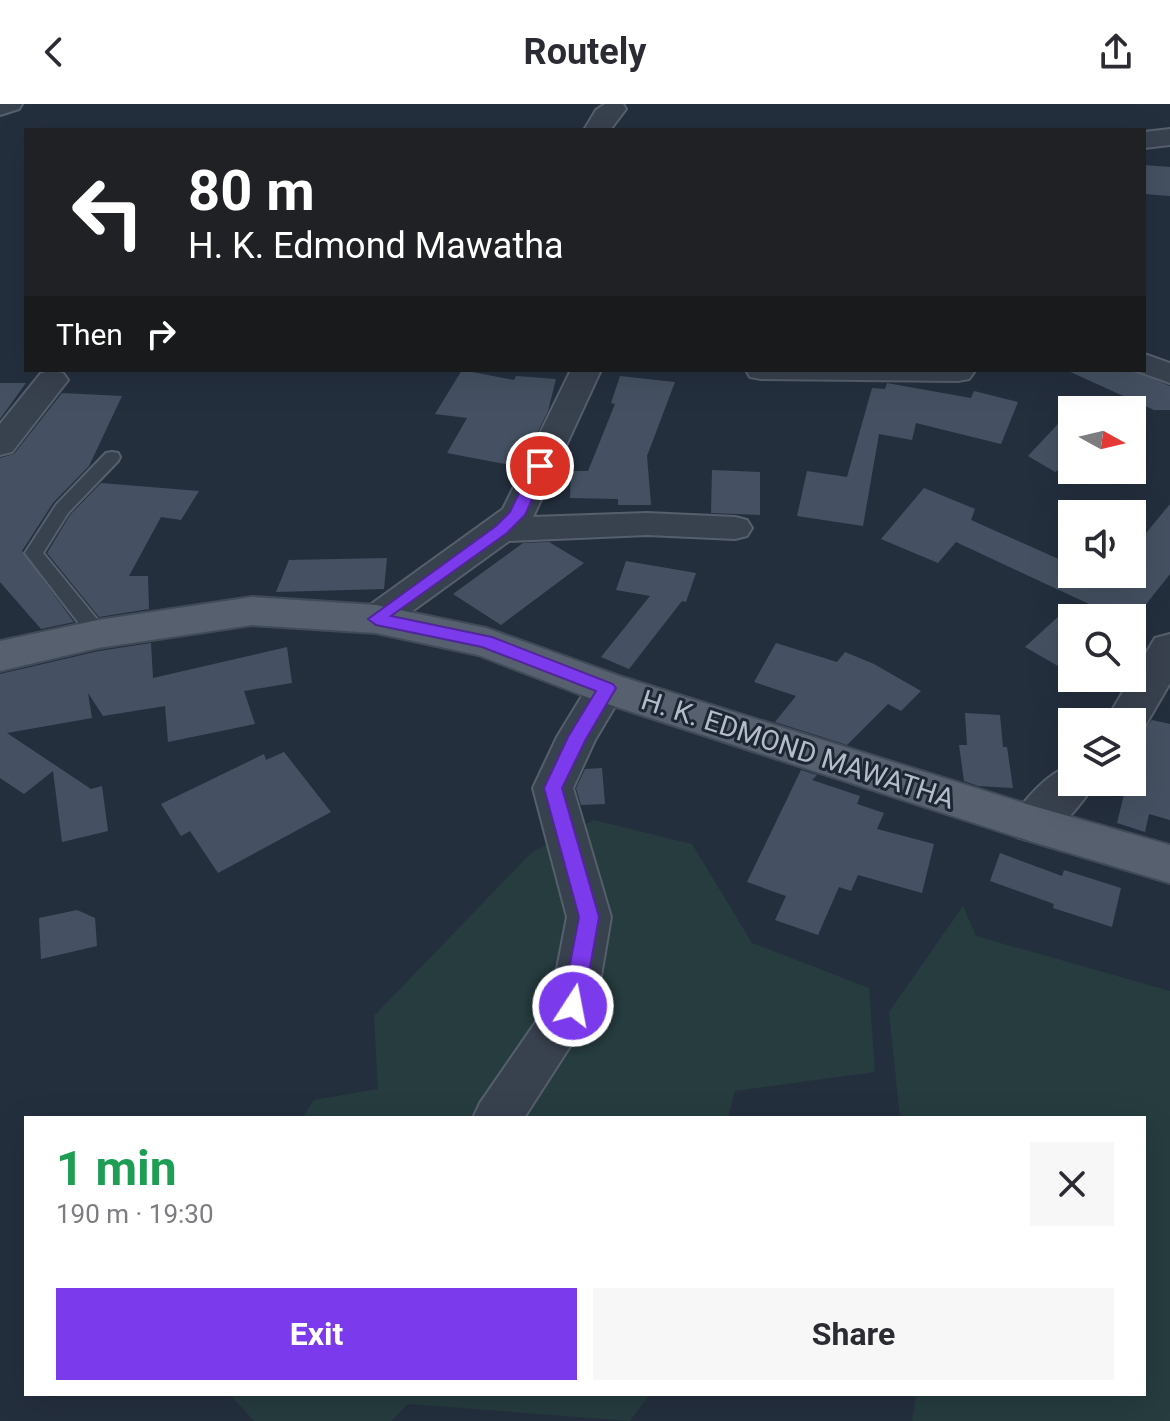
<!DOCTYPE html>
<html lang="en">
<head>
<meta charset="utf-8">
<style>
  :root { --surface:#fff; --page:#f7f7f7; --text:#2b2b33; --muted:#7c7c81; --accent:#7c3aed }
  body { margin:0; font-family:Roboto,sans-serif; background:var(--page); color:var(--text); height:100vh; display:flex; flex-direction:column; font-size:30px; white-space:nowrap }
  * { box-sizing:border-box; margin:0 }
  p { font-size:26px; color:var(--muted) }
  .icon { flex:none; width:44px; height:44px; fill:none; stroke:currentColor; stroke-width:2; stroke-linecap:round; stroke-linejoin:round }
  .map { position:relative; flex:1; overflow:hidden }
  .panel { position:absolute; left:24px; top:1012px; width:1122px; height:280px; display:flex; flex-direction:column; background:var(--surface); border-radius:0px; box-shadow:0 8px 32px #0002 }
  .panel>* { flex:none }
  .guide { position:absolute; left:24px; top:24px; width:1122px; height:244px; border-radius:0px; box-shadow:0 8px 32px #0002; background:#202124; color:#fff; overflow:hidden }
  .needle { width:52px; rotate:98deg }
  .tools { position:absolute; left:1058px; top:292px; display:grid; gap:16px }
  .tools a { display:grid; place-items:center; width:88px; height:88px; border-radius:0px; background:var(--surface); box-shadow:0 8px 32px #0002; font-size:40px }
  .pin { position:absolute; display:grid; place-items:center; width:68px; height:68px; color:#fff; margin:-34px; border:4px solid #fff; border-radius:50%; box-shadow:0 2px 8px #0007 }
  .me { position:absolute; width:88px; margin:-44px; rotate:11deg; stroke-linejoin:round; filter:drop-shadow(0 0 6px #0008) }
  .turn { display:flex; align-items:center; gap:28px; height:168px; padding:0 32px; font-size:36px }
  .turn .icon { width:104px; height:104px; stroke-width:2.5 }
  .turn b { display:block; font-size:56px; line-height:68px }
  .then { display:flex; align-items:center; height:76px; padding:0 32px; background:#0003; gap:16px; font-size:30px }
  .round { display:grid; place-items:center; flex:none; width:84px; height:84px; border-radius:0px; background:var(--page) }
  .headline { display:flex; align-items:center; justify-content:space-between; height:136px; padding:0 32px }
  h1 { font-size:48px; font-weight:700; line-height:60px; color:#1e9e55 }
  .primary-button { display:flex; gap:16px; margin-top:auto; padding:16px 32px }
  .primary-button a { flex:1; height:92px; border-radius:0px; background:var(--accent); color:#fff; font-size:32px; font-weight:700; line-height:92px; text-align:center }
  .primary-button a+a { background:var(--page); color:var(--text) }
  header { display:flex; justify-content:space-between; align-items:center; height:104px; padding:0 32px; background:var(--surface); font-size:36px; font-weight:700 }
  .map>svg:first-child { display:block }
  .green { fill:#263c3f }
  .building { fill:#455162 }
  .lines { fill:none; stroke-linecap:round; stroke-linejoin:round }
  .service-casing { stroke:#565f6c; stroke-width:4 }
  .minor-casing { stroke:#565f6c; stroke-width:4 }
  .tertiary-casing { stroke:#565f6c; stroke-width:4 }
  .primary-casing { stroke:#414a57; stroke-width:4 }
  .service { fill:#38414e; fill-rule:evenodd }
  .minor { fill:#38414e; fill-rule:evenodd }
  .tertiary { fill:#38414e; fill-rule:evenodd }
  .primary { fill:#56606e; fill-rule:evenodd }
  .route { fill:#7c3aed; stroke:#51269a; stroke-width:2 }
  .labels { text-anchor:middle; stroke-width:6; stroke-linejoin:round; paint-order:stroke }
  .street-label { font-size:28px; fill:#b4bcc9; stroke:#1d2633 }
</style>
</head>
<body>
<header><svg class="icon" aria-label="back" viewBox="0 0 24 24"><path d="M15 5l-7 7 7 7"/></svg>Routely<svg class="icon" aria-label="share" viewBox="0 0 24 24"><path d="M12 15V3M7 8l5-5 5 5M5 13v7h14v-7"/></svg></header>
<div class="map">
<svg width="1170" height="1317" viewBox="0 0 1170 1317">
  <rect width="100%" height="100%" fill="#242f3e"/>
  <!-- green -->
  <path class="green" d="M 594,716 L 692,740 L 752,839 L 869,884 L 875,968 L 735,987 L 728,1014 L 302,1014 L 314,996 L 378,985 L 374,912 L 531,749 Z
    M 963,802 L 976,832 L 1170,887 L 1170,1317 L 912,1317 L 916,1290 L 1144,1290 L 1144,1014 L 900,1014 L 889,908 Z
    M 229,1290 L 650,1290 L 630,1317 L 408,1300 L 391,1317 L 254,1317 Z"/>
  <!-- building -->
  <path class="building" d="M 1144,61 L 1170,63 L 1170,92 L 1144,90 Z
    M 462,266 L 514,276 L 516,272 L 556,275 L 548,307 L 520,363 L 447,349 L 467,314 L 435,310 Z
    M 1066,266 L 1131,266 L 1170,282 L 1170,306 L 1154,306 Z
    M 620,272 L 675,278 L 647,352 L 651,401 L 618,401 L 618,395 L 570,394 L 571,367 L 588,367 L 615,300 L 611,299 Z
    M 0,279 L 26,279 L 0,315 Z
    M 887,279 L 971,294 L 974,287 L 1018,298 L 1001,340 L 916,319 L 912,336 L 879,330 L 863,422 L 797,412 L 807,367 L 847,373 L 872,284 L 885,285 Z
    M 62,289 L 122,292 L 89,362 L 53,399 L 22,447 L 74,518 L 41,525 L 0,478 L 0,354 L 14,350 Z
    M 1072,305 L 1072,358 L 1055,368 L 1028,352 Z
    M 712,366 L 760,368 L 760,411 L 711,409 Z
    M 101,379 L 199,387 L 181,416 L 161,413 L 129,472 L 148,472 L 149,505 L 99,513 L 47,449 L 70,411 Z
    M 924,384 L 975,405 L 971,416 L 1072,461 L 1072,470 L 1132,470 L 1132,446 L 1170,400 L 1170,470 L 1132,518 L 1132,514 L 1119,514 L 956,438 L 938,459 L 881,435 Z
    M 549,438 L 584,459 L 501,521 L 453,490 L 523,439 Z
    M 387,454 L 384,485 L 276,488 L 289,456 Z
    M 626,457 L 696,469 L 686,498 L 682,497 L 629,565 L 601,553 L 650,492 L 616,486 Z
    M 1072,500 L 1072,570 L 1025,543 Z
    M 151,539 L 153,574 L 287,543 L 292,579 L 244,587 L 255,620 L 168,638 L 165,602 L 103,612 L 88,589 L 92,614 L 7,629 L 91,685 L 102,682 L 108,727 L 62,738 L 53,667 L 24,690 L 0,674 L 0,570 L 99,547 Z
    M 776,539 L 837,558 L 845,548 L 874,560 L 921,587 L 901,607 L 888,600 L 847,641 L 775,618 L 796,592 L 754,578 Z
    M 965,609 L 1000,611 L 1003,643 L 1007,643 L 1013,684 L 978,682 L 964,677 L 959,641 L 967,641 Z
    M 1152,616 L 1170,620 L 1170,716 L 1149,710 L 1145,728 L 1117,719 L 1127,678 L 1132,678 L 1132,658 L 1139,633 Z
    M 284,648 L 331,708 L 218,769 L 190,727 L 181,732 L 161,700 L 264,650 L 266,656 Z
    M 602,664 L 605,700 L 581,701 L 576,684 L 585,665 Z
    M 801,666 L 817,671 L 812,676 L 860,692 L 857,700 L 884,709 L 877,725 L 934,740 L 922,789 L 858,771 L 851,787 L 839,783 L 818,831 L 775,816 L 786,792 L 747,778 Z
    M 1000,749 L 1062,772 L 1064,766 L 1121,784 L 1112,823 L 1053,804 L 1054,800 L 990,777 Z
    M 77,806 L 95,814 L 97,842 L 41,855 L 39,814 Z"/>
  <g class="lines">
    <!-- service casing -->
    <g class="service-casing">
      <path id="service" d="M 112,348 L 118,349 L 120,353 L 118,357 L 68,409 L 43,449 L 105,525 L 107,530 L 98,536 L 91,535 L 25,449 L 56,401 L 106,349 Z"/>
    </g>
    <!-- minor casing -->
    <g class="minor-casing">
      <path id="minor" d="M 0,0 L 22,0 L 19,5 L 0,11 Z
        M 605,0 L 623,0 L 626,5 L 610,26 L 584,26 L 596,6 Z
        M 1170,25 L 1170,41 L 1144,44 L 1144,28 Z
        M 1144,250 L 1170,259 L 1170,279 L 1134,266 L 1144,266 Z
        M 571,266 L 601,266 L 533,413 L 647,409 L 735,413 L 747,416 L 752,424 L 747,432 L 735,435 L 647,431 L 509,437 L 389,524 L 376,528 L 363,524 L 358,515 L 363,506 L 503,405 Z
        M 746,266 L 972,266 L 974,268 L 969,275 L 958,277 L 761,275 L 750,273 Z
        M 52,267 L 63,269 L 68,276 L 12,348 L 0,351 L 0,320 L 41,269 Z
        M 607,570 L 621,574 L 626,584 L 595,636 L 573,684 L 611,813 L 596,902 L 524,1014 L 473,1014 L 480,999 L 551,896 L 567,813 L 533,684 L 557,633 L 593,574 Z"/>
    </g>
    <!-- tertiary casing -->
    <g class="tertiary-casing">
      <path id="tertiary" d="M 1170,530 L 1170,579 L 1141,629 L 1132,632 L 1132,618 L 1105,618 L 1155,534 Z
        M 1072,661 L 1072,678 L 1095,678 C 1086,695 1055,734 1036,737 C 1030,738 1023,735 1017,733 L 1010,720 C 1022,697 1047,669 1072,661 Z"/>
    </g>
    <!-- primary casing -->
    <g class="primary-casing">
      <path id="primary" d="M 252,493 L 376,501 L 486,524 L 622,573 L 1033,702 L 1170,741 L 1170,779 L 1033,738 L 592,595 L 478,551 L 376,529 L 252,521 L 98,544 L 0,567 L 0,537 L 98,516 Z"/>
    </g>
    <!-- service -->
    <use href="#service" class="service"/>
    <!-- minor -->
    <use href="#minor" class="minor"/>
    <!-- tertiary -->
    <use href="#tertiary" class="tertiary"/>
    <!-- primary -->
    <use href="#primary" class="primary"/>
  </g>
  <!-- route -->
  <path class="route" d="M 540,358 L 547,362 L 525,411 L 507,429 L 391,512 L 492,533 L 613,580 L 616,584 L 586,635 L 562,684 L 599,813 L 583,902 L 580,908 L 573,911 L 565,908 L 562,902 L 579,813 L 544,684 L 568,633 L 596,587 L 482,543 L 376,521 L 368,515 L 496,422 L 510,408 L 532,362 Z"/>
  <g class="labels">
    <!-- street labels -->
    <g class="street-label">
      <text transform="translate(798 645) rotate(18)" y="10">H. K. EDMOND MAWATHA</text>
    </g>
  </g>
</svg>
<div class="tools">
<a><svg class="needle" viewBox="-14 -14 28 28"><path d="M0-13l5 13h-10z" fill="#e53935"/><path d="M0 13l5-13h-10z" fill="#7c7c81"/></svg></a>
<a><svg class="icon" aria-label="sound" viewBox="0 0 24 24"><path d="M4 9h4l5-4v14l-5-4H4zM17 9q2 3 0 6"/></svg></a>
<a><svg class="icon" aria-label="search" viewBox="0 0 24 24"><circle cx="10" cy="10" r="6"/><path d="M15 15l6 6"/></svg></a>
<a><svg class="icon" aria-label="layers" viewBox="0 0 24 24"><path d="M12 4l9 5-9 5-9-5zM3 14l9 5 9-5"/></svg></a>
</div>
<div class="pin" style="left:540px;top:362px;background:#d93025"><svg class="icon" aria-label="arrive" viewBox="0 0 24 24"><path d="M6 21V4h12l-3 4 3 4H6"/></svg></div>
<svg class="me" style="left:573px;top:902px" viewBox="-20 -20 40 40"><circle r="17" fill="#7c3aed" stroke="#fff" stroke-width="3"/><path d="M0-11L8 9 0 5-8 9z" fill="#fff"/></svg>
<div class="guide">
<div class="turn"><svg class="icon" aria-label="left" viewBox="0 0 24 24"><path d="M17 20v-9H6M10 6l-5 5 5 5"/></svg><div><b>80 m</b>H. K. Edmond Mawatha</div></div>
<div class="then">Then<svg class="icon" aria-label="right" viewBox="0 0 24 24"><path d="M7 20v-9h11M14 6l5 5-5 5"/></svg></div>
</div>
<section class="panel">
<div class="headline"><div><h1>1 min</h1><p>190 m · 19:30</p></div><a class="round"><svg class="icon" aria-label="close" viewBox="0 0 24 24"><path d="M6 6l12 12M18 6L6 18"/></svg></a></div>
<div class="primary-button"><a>Exit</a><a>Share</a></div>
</section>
</div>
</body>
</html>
